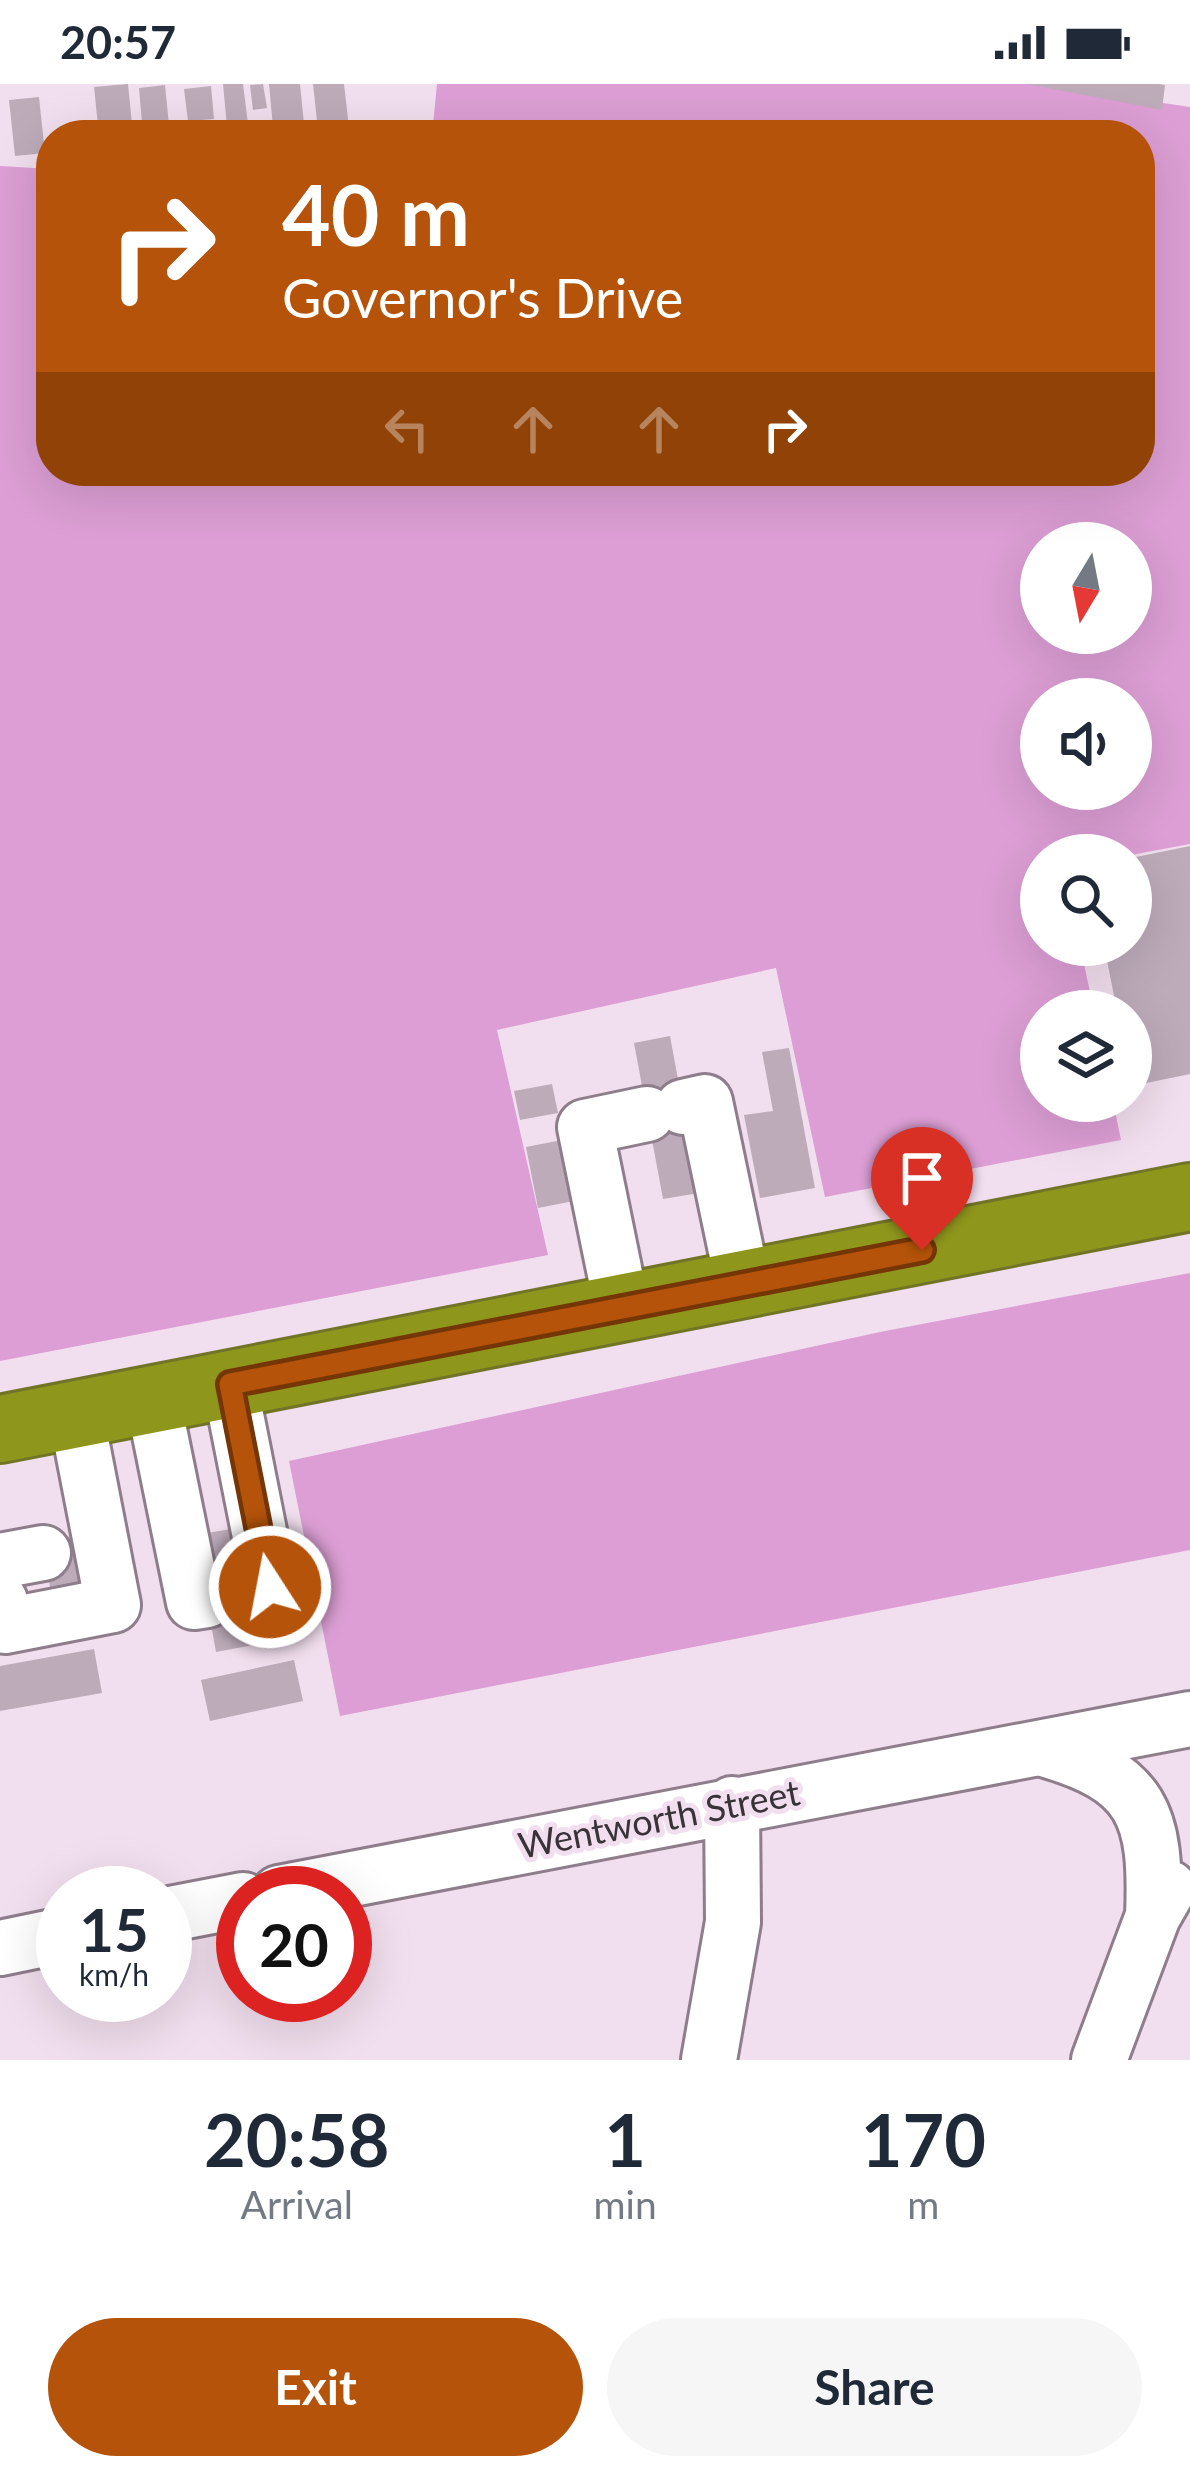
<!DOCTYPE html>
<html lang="en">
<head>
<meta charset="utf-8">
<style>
  :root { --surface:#fff; --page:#f6f6f7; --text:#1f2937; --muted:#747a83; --accent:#b45309 }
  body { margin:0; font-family:Lato,sans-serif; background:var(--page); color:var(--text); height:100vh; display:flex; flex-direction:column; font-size:45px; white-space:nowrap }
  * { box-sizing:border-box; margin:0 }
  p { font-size:39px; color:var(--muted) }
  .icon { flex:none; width:66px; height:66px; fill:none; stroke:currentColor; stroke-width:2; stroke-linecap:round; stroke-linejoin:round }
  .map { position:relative; height:1976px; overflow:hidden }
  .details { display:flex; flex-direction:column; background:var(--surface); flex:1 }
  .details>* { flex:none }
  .banner { position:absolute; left:36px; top:36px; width:1119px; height:366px; border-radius:48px; box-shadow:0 12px 48px #0002; background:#b45309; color:#fff; overflow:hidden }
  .needle { width:78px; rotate:190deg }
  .tools { position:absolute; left:1020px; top:438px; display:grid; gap:24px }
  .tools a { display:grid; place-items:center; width:132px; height:132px; border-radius:50%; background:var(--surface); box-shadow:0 12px 48px #0002; font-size:60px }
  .speed { position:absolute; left:36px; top:1782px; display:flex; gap:24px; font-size:60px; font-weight:700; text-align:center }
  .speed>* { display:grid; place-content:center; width:156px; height:156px; border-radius:50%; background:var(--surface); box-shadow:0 12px 48px #0002; line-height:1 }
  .speed small { font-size:30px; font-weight:400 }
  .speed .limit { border:18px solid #d22; background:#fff; color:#111 }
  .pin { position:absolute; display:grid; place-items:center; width:102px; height:102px; color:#fff; margin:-123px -51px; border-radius:50% 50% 50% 0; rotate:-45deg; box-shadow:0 0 12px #0007 }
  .pin .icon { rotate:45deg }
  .me { position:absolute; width:132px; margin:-66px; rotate:349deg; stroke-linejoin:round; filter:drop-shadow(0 0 9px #0008) }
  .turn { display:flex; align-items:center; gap:42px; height:252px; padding:0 48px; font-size:54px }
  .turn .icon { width:156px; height:156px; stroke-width:2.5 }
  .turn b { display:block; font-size:84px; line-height:102px }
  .lanes { display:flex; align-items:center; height:114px; padding:0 48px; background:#0003; justify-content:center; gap:60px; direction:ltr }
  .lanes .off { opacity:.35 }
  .eta { display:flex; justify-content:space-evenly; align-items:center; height:204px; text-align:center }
  .eta b { font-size:72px; font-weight:700; line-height:84px }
  .cta { display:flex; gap:24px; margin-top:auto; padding:24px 48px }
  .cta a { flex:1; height:138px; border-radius:72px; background:var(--accent); color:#fff; font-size:48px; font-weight:700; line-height:138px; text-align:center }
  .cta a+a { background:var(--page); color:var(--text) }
  .status { display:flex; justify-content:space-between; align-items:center; height:84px; padding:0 60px; background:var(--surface); direction:ltr }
  .status svg { height:33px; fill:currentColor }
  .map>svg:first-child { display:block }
  .forest { fill:#dc9ed4; fill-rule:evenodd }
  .building { fill:#bdabba }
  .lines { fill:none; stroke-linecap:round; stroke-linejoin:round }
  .minor-casing { stroke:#8e7d8b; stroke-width:60 }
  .highway-casing { stroke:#717326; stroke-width:72 }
  .minor { stroke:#fff; stroke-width:54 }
  .highway { stroke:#8f961c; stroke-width:66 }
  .route-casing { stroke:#753606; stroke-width:30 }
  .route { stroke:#b45309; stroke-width:21 }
  .labels { text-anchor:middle; stroke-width:10; stroke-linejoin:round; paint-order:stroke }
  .street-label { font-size:36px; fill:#393238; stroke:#f1deee }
</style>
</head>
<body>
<div class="status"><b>20:57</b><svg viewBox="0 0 49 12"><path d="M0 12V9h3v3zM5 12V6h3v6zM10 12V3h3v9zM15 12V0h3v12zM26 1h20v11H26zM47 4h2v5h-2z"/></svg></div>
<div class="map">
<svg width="1190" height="1976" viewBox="0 0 1190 1976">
  <rect width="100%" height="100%" fill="#f1deee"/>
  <!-- forest -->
  <path class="forest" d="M 437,0 L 1034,0 L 1190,23 L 1190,760 L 1131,771 L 1041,771 L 1041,861 L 1080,861 L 1094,927 L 1041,927 L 1041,1017 L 1113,1017 L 1121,1056 L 825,1113 L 776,884 L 497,946 L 548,1171 L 0,1277 L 0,82 L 51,85 L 51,387 L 1140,387 L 1140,51 L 432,51 ZM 1041,459 L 1131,459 L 1131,549 L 1041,549 ZM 1041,615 L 1131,615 L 1131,705 L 1041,705 Z
    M 1190,1189 L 1190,1466 L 340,1632 L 289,1377 L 880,1248 Z"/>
  <!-- building -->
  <path class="building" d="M 128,0 L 133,51 L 99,51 L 94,3 Z
    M 223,0 L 243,0 L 248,40 L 227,43 Z
    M 263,0 L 267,24 L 253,26 L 250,1 Z
    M 269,0 L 300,0 L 304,40 L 273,43 Z
    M 313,0 L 344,0 L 349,43 L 318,46 Z
    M 1027,0 L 1159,0 L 1165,1 L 1162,26 Z
    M 165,1 L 170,51 L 143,51 L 139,4 Z
    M 211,2 L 214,35 L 188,37 L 184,5 Z
    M 39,13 L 45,69 L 15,72 L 9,16 Z
    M 1190,762 L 1190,990 L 1132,1002 L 1131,927 L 1117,927 L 1104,861 L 1131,861 L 1131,774 Z
    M 670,952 L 699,1109 L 663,1115 L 634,959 Z
    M 789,964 L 815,1104 L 760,1114 L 744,1031 L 773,1027 L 762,968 Z
    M 552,1000 L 558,1029 L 520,1036 L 514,1007 Z
    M 567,1055 L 579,1116 L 538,1124 L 526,1063 Z
    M 231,1445 L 253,1561 L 216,1568 L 195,1451 Z
    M 78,1451 L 91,1520 L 55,1527 L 41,1458 Z
    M 94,1565 L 102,1609 L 0,1627 L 0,1582 Z
    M 294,1576 L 303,1617 L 210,1637 L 201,1596 Z"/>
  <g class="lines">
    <!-- minor casing -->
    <g class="minor-casing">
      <path id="minor" d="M 683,1023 L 705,1018 L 743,1200
        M 622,1224 L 585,1043 L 647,1030
        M 230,1301 L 270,1503 L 243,1508
        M 153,1316 L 194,1518 L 207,1516
        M 0,1477 L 43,1469
        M 0,1517 L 5,1542 L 113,1521 L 76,1330
        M 1040,1664 C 1144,1693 1157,1730 1153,1832
        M 279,1809 L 1190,1635
        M 165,1831 L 243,1816
        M 0,1864 L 63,1851
        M 709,1976 L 733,1838 L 732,1720
        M 1099,1976 L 1153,1832 L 1169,1804"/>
    </g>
    <!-- highway casing -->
    <g class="highway-casing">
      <path id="highway" d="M 0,1345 L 1190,1113"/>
    </g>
    <!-- minor -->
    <use href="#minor" class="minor"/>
    <!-- highway -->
    <use href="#highway" class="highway"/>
  </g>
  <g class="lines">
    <!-- route casing -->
    <g class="route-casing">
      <path id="route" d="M 270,1503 L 230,1300 L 922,1166"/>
    </g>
    <!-- route -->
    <use href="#route" class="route"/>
  </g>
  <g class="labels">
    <!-- street labels -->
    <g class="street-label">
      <text transform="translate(659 1735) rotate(-11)" y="13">Wentworth Street</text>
    </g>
  </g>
</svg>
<div class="tools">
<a><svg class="needle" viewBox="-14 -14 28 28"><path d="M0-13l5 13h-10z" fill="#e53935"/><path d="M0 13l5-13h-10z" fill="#747a83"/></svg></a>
<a><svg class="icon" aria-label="sound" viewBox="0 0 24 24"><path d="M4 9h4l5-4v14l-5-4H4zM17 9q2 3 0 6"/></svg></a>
<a><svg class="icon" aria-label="search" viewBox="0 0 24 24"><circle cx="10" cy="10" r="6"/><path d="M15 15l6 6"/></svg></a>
<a><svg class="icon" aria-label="layers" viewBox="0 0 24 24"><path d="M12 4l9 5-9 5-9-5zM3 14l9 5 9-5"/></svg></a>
</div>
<div class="speed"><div>15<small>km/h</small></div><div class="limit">20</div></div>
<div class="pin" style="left:922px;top:1166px;background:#d93025"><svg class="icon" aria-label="arrive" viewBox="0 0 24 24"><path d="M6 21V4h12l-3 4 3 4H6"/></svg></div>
<svg class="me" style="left:270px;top:1503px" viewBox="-20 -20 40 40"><circle r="17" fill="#b45309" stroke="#fff" stroke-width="3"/><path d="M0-11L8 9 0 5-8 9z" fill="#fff"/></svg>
<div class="banner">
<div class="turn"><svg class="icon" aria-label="right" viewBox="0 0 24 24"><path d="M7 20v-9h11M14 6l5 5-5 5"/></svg><div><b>40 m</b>Governor's Drive</div></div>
<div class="lanes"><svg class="icon off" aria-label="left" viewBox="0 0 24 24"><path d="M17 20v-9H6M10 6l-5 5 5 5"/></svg><svg class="icon off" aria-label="ahead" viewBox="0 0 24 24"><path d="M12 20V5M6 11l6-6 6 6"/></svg><svg class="icon off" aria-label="ahead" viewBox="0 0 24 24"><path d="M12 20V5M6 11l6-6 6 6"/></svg><svg class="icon" aria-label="right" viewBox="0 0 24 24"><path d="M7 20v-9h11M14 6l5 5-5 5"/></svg></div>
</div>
</div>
<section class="details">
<div class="eta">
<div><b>20:58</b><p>Arrival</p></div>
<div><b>1</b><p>min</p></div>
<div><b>170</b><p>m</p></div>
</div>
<div class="cta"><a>Exit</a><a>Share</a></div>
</section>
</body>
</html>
